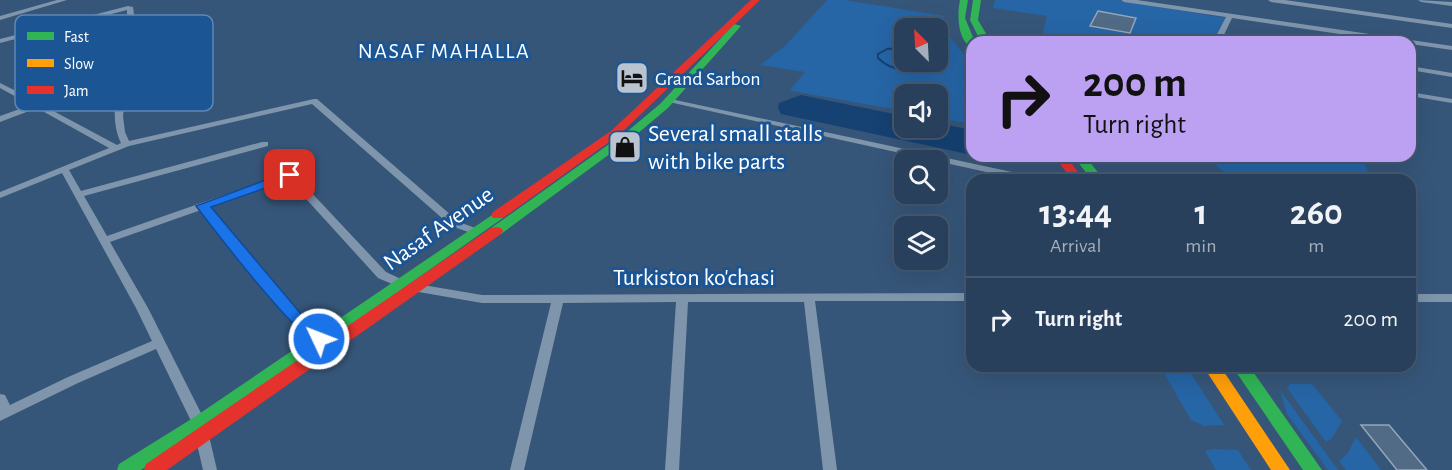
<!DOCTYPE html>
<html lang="en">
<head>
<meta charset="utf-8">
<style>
  :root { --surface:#28405b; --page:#344b64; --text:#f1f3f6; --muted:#a5afbb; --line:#445971 }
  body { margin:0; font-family:"Alegreya Sans",sans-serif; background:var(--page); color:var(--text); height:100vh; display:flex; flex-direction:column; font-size:22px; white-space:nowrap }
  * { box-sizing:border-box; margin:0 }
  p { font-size:20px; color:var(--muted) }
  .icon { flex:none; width:33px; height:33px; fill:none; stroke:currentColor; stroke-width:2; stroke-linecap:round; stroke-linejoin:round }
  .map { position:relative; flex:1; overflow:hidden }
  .sheet { position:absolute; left:966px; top:174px; width:450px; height:198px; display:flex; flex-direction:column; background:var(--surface); border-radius:18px; box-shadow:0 6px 24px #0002,0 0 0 2px var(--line) }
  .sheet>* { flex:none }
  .top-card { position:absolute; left:966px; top:36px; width:450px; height:126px; border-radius:18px; box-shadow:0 6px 24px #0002,0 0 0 2px var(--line); background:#bca0f2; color:#111; overflow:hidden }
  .needle { width:39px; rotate:336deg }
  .fabs { position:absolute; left:894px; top:18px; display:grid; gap:12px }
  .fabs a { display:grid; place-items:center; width:54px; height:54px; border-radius:12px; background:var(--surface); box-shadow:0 6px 24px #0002,0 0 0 2px var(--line); font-size:30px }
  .pin { position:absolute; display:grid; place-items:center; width:51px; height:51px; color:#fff; margin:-26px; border-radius:12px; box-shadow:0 3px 9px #0006 }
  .me { position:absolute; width:66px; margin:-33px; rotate:313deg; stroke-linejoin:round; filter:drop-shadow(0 0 4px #0008) }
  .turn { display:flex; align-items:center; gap:21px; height:126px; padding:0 18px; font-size:27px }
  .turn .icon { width:78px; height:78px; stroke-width:2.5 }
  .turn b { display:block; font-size:42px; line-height:51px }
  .eta { display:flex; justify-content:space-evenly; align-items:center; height:102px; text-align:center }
  .eta b { font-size:36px; font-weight:700; line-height:42px }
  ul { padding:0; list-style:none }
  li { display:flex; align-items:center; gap:18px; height:84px; padding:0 18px; border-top:2px solid var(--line) }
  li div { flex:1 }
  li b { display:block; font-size:22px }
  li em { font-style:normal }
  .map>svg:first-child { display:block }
  .green { fill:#2665a6; fill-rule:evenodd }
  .water { fill:#154173 }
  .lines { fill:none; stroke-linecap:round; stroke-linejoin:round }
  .stream { stroke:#154173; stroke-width:2 }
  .building { fill:#516b86; stroke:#94a6b9; stroke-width:1.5 }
  .street { fill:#7f95ab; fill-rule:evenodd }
  .fast { fill:#30b455; fill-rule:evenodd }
  .slow { fill:#ff9f0a; fill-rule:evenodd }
  .jam { fill:#e5322d; fill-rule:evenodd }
  .route { fill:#1a73e8; stroke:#114b97; stroke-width:1.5 }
  .labels { text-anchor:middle; stroke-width:6; stroke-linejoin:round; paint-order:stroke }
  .far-poi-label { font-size:20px; fill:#fff; stroke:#1b5594; text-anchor:start }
  .far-neighbourhood-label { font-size:22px; letter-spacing:1.5px; fill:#fff; stroke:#1b5594 }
  .poi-label { font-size:24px; fill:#fff; stroke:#1b5594; text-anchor:start }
  .street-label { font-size:24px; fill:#fff; stroke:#1b5594 }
  .key { fill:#1b5594; stroke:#5f88b4; stroke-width:1.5 }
  .key-label { font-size:16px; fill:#fff }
</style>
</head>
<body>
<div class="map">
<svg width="1452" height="470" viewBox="0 0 1452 470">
  <rect width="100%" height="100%" fill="#365679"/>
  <!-- green -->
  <path class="green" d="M 827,0 L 845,0 L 944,16 L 939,24 L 972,64 L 972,124 L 938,118 L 938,94 L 904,94 L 904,111 L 792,91 L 790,90 L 805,72 L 760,65 L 785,46 ZM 904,28 L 938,28 L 938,62 L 904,62 Z
    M 995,0 L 1117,0 L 1226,18 L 1215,42 L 1052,42 L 1041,41 L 1047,16 L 993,8 Z
    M 1206,156 L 1361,156 L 1372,180 L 1253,180 L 1228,176 Z
    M 1160,366 L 1186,366 L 1224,425 L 1204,426 L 1191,420 Z
    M 1290,384 L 1312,384 L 1342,421 L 1332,438 L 1326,442 L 1287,388 Z
    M 1280,390 L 1338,470 L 1328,470 L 1287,414 Z
    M 1356,437 L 1381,470 L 1346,470 L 1339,461 L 1348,453 Z
    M 1213,449 L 1238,450 L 1251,470 L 1216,470 L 1205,451 Z"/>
  <!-- water -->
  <path class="water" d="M 801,95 L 904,116 L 904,128 L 938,128 L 938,123 L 972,130 L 972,155 L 781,114 L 778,108 L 779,103 Z"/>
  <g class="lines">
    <!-- stream -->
    <path class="stream" d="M 904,48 L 887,49 L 878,54 L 878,58 C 891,71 912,74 927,62"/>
  </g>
  <!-- building -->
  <path class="building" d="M 1098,11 L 1136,18 L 1130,33 L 1090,26 Z
    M 1361,425 L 1389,425 L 1427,470 L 1397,470 Z"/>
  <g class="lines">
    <!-- street -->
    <path class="street" d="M 57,0 L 67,0 L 0,20 L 0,16 Z
      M 1121,0 L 1137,0 L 1452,46 L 1452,50 L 1410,44 L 1410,42 L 1394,42 L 1232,18 L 1223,37 L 1245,40 L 1249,42 L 1221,40 L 1221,42 L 1213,42 L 1226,17 L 1124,2 Z
      M 1268,0 L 1285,0 L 1452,24 L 1452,28 L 1271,2 Z
      M 1418,0 L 1452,2 L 1452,6 L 1421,2 Z
      M 128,6 L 133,7 L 135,21 L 123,116 L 125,132 L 129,141 L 314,99 L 317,99 L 459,222 L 478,229 L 479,231 L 474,234 L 451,226 L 312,104 L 129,146 L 69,170 L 81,191 L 262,142 L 268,142 L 268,146 L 84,196 L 107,236 L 287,173 L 293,173 L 386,272 L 403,280 L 405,283 L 399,287 L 378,278 L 288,179 L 209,207 L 300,314 L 323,336 L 325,339 L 323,342 L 315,342 L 292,320 L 201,210 L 110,242 L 148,308 L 206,423 L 217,470 L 203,470 L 192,423 L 156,349 L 78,383 L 0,421 L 0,394 L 5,395 L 10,405 L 68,377 L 152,341 L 136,308 L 62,173 L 0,198 L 0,192 L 109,148 L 37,108 L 0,122 L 0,116 L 31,105 L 0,88 L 0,83 L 38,102 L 120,73 L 127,38 L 127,10 L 0,43 L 0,39 ZM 119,78 C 115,100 111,122 121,143 L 117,145 L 44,106 Z
      M 1410,66 L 1452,73 L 1452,77 L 1410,70 Z
      M 1410,92 L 1452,99 L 1452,103 L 1410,96 Z
      M 666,98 L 1035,177 L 1040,180 L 1022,180 L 669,102 L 666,102 Z
      M 417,284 L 482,295 L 972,293 L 972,301 L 815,301 L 837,470 L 823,470 L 804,302 L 688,302 L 679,470 L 665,470 L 676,302 L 563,303 L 524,470 L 510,470 L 551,303 L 482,303 L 413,291 L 411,288 L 413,285 Z
      M 1410,294 L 1452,294 L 1452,302 L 1410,302 Z"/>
    <!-- fast -->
    <path class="fast" d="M 960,0 L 968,0 L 965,18 L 975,42 L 972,42 L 972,48 C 957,40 957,14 960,0 Z
      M 973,0 L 981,0 L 978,20 L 991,42 L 981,42 L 970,20 Z
      M 734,24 L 741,26 L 668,108 L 637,134 L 501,234 L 491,234 L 489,231 L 491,228 L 629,130 L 660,104 Z
      M 1073,156 L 1085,156 L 1104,180 L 1092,180 Z
      M 498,211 L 505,215 L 503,218 L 205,428 L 141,470 L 117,470 L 119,464 L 193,418 Z
      M 1232,366 L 1249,366 L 1322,470 L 1303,470 Z"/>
    <!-- slow -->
    <path class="slow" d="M 1203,366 L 1220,366 L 1290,470 L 1271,470 Z"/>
    <!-- jam -->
    <path class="jam" d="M 751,0 L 760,0 L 619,135 L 503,218 L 493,218 L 491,215 L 493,212 L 611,131 Z
      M 1054,156 L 1066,156 L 1084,180 L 1072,180 Z
      M 496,227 L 501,228 L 503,231 L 501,234 L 167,470 L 144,470 L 146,464 L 491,228 Z"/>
  </g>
  <!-- route -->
  <path class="route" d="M 290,171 L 294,172 L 294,178 L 211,207 L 301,314 L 325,335 L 327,339 L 319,344 C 296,337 215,231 196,206 Z"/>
  <!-- icons -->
  <defs>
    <g id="hotel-square" transform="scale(1.725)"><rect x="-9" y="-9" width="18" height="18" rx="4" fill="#b9c4d0" stroke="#1b5594"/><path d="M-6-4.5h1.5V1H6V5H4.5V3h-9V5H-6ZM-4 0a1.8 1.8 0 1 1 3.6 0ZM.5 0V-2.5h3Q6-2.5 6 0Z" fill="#111"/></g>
    <g id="shop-square" transform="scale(1.725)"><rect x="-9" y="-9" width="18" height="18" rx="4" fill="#b9c4d0" stroke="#1b5594"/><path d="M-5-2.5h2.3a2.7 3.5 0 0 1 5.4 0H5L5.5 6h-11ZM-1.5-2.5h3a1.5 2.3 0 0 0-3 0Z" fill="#111"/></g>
  </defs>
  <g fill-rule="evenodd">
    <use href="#hotel-square" x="632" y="78"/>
    <use href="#shop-square" x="625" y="147"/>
  </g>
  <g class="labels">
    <!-- far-poi labels -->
    <g class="far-poi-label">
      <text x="655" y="85">Grand Sarbon</text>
    </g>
    <!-- far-neighbourhood labels -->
    <g class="far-neighbourhood-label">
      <text x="444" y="58">NASAF MAHALLA</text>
    </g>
    <!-- poi labels -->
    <g class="poi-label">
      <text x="648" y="141">Several small stalls<tspan x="648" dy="28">with bike parts</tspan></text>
    </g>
    <!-- street labels -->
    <g class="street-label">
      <text transform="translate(438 228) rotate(-35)" y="8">Nasaf Avenue</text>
      <text x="694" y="285">Turkiston ko'chasi</text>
    </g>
  </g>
  <!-- legend -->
  <rect x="15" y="15" width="198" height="96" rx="9" class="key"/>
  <rect x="27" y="32" width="27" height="8" fill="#30b455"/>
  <rect x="27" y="59" width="27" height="8" fill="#ff9f0a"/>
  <rect x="27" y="86" width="27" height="8" fill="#e5322d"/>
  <g class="key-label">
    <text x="64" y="42">Fast</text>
    <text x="64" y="69">Slow</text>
    <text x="64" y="96">Jam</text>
  </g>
</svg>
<div class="fabs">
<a><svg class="needle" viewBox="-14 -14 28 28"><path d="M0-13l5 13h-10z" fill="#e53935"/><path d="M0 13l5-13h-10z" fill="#a5afbb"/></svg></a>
<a><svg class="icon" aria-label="sound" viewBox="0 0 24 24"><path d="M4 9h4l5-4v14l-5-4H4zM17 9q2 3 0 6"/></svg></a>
<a><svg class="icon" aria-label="search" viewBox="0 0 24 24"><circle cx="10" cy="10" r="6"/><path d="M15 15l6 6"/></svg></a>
<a><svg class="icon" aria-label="layers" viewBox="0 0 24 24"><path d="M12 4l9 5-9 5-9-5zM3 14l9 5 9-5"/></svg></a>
</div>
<div class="pin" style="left:290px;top:175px;background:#d93025"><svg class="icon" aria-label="arrive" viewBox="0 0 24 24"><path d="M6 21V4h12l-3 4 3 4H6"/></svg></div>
<svg class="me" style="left:319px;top:339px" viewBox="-20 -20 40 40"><circle r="17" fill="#1a73e8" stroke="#fff" stroke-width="3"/><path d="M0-11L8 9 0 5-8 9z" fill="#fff"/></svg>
<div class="top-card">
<div class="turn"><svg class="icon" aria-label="right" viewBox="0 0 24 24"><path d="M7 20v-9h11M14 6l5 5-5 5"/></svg><div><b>200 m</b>Turn right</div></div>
</div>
<section class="sheet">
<div class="eta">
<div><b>13:44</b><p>Arrival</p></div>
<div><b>1</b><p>min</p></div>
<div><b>260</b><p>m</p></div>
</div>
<ul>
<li><svg class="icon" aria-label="right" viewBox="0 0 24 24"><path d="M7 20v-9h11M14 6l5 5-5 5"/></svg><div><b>Turn right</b></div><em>200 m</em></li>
</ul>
</section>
</div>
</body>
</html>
